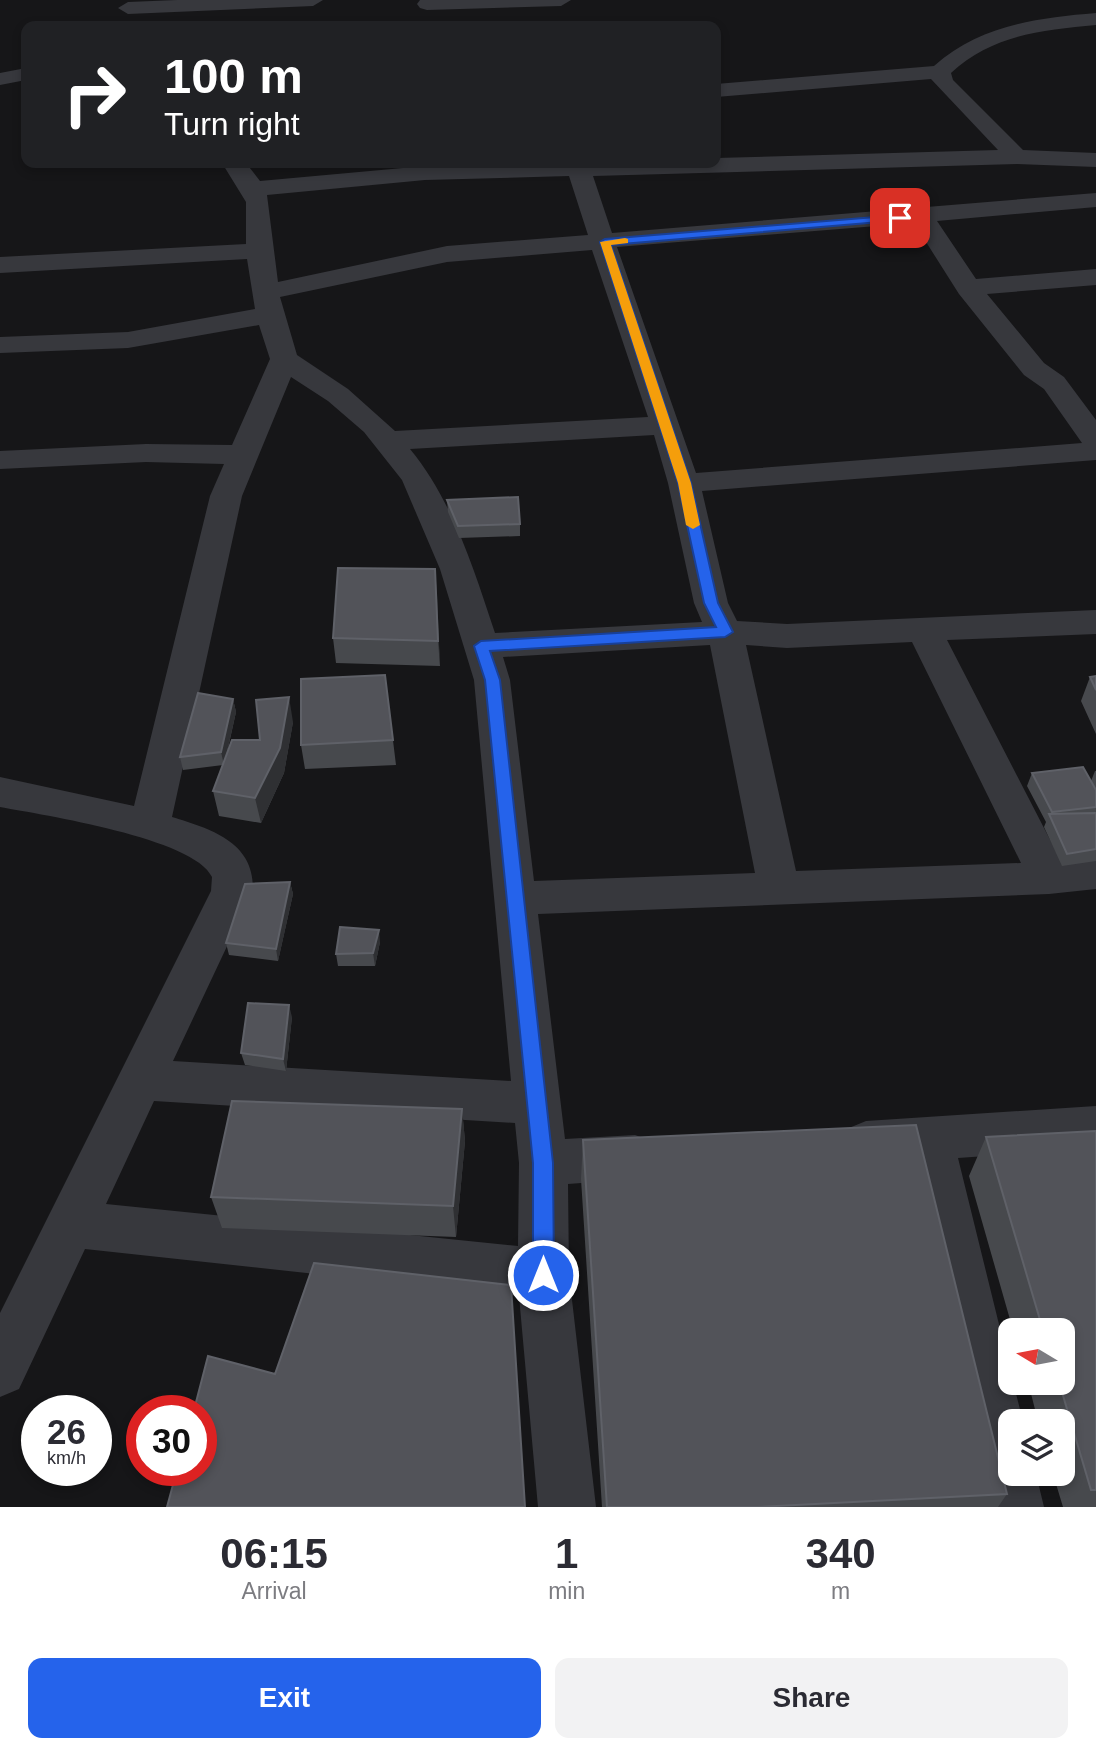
<!DOCTYPE html>
<html lang="en">
<head>
<meta charset="utf-8">
<style>
  :root { --surface:#fff; --page:#f2f2f3; --text:#2b2b33; --muted:#7c7c81; --accent:#2563eb }
  body { margin:0; font-family:Arial,sans-serif; background:var(--page); color:var(--text); height:100vh; display:flex; flex-direction:column; font-size:26px; white-space:nowrap }
  * { box-sizing:border-box; margin:0 }
  p { font-size:23px; color:var(--muted) }
  .icon { flex:none; width:38px; height:38px; fill:none; stroke:currentColor; stroke-width:2; stroke-linecap:round; stroke-linejoin:round }
  .map { position:relative; height:1507px; overflow:hidden }
  .drawer { display:flex; flex-direction:column; background:var(--surface); flex:1 }
  .drawer>* { flex:none }
  .guide { position:absolute; left:21px; top:21px; width:700px; height:147px; border-radius:14px; box-shadow:0 4px 10px #0003; background:#202124; color:#fff; overflow:hidden }
  .needle { width:46px; rotate:280deg }
  .controls { position:absolute; left:998px; top:1318px; display:grid; gap:14px }
  .controls a { display:grid; place-items:center; width:77px; height:77px; border-radius:14px; background:var(--surface); box-shadow:0 4px 10px #0003; font-size:35px }
  .speed { position:absolute; left:21px; top:1395px; display:flex; gap:14px; font-size:35px; font-weight:700; text-align:center }
  .speed>* { display:grid; place-content:center; width:91px; height:91px; border-radius:50%; background:var(--surface); box-shadow:0 4px 10px #0003; line-height:1 }
  .speed small { font-size:18px; font-weight:400 }
  .speed .limit { border:10px solid #d22; background:#fff; color:#111 }
  .pin { position:absolute; display:grid; place-items:center; width:60px; height:60px; color:#fff; margin:-30px; border-radius:14px; box-shadow:0 4px 10px #0006 }
  .me { position:absolute; width:77px; margin:-38px; rotate:0deg; stroke-linejoin:round; filter:drop-shadow(0 0 5px #0008) }
  .turn { display:flex; align-items:center; gap:24px; height:147px; padding:0 28px; font-size:32px }
  .turn .icon { width:91px; height:91px; stroke-width:2.5 }
  .turn b { display:block; font-size:49px; line-height:60px }
  .eta { display:flex; justify-content:space-evenly; align-items:center; height:119px; text-align:center }
  .eta b { font-size:42px; font-weight:700; line-height:49px }
  .action { display:flex; gap:14px; margin-top:auto; padding:14px 28px }
  .action a { flex:1; height:80px; border-radius:14px; background:var(--accent); color:#fff; font-size:28px; font-weight:700; line-height:80px; text-align:center }
  .action a+a { background:var(--page); color:var(--text) }
  .map>svg:first-child { display:block }
  .lines { fill:none; stroke-linecap:round; stroke-linejoin:round }
  .minor { fill:#37383d; fill-rule:evenodd }
  .wall { fill:#47494d }
  .shaded-wall { fill:#2f3033 }
  .building { fill:#525359; stroke:#5f6168; stroke-width:2 }
  .route { fill:#2563eb; stroke:#184099; stroke-width:2 }
  .slow { fill:#f59e0b }
</style>
</head>
<body>
<div class="map">
<svg width="1096" height="1507" viewBox="0 0 1096 1507">
  <rect width="100%" height="100%" fill="#161618"/>
  <g class="lines">
    <!-- minor -->
    <path class="minor" d="M 177,0 L 323,0 L 313,6 L 128,14 L 118,8 L 128,2 Z
      M 420,0 L 571,0 L 561,6 L 427,10 L 420,8 L 417,4 Z
      M 1096,13 L 1096,25 C 1042,30 992,35 951,73 L 953,80 L 1023,150 L 1096,153 L 1096,167 L 1017,164 L 593,176 L 612,233 L 1096,193 L 1096,207 L 937,221 L 976,279 L 1096,269 L 1096,285 L 987,294 L 1044,363 L 1064,377 L 1096,420 L 1096,460 L 702,491 L 728,603 L 737,621 L 787,624 L 1096,610 L 1096,634 L 947,640 L 1061,861 L 1096,857 L 1096,889 L 1049,894 L 538,914 L 565,1139 L 635,1135 L 652,1141 L 659,1157 L 652,1173 L 635,1179 L 568,1184 L 569,1274 L 596,1507 L 538,1507 L 519,1296 L 85,1249 L 19,1389 L 0,1397 L 0,1313 L 211,891 L 212,877 C 194,838 43,815 0,807 L 0,777 L 134,806 L 210,496 L 224,464 L 146,462 L 0,469 L 0,451 L 146,444 L 232,445 L 270,359 L 259,325 L 128,348 L 0,353 L 0,337 L 128,332 L 255,309 L 247,259 L 0,273 L 0,257 L 246,244 L 246,202 L 222,163 L 246,163 L 260,181 L 425,166 L 716,163 L 716,158 L 998,150 L 931,79 L 716,97 L 716,84 L 934,66 C 980,25 1037,18 1096,13 ZM 569,176 L 588,235 L 447,246 L 278,282 L 267,195 L 425,180 ZM 914,223 L 959,294 L 1024,375 L 1044,389 L 1082,443 L 696,473 L 617,247 ZM 592,250 L 648,417 L 395,431 L 348,389 L 297,355 L 280,297 L 447,262 ZM 291,377 L 328,401 L 364,432 L 402,480 L 440,569 L 474,680 L 511,1081 L 173,1061 L 253,891 C 255,842 211,829 172,817 L 242,496 ZM 654,435 L 668,483 L 694,603 L 702,622 L 495,633 C 474,570 453,501 410,449 ZM 912,642 L 1021,863 L 796,871 L 746,645 L 787,648 ZM 710,645 L 755,873 L 534,881 L 510,680 L 503,657 ZM 154,1101 L 515,1123 L 519,1163 L 518,1246 L 106,1204 Z
      M 26,68 L 26,80 L 0,85 L 0,73 Z
      M 1096,1106 L 1096,1148 L 958,1158 L 1010,1369 L 1010,1382 L 1013,1382 L 1023,1421 L 1010,1421 L 1010,1474 L 1036,1474 L 1044,1507 L 986,1507 L 910,1162 L 866,1165 L 849,1158 L 842,1143 L 849,1128 L 866,1121 Z"/>
  </g>
  <!-- wall -->
  <path class="wall" d="M 447,500 L 520,524 L 520,536 L 459,538 L 448,512 Z
    M 435,569 L 440,666 L 336,663 L 333,638 Z
    M 385,675 L 396,765 L 305,769 L 301,745 Z
    M 1096,676 L 1096,734 L 1081,701 L 1090,677 Z
    M 233,699 L 236,712 L 227,753 L 260,740 L 293,722 L 284,773 L 261,823 L 219,816 L 213,791 L 223,765 L 183,770 L 180,757 Z
    M 1095,771 L 1096,771 L 1096,861 L 1062,866 L 1044,827 L 1046,822 L 1027,786 L 1032,773 L 1091,781 Z
    M 290,882 L 293,894 L 278,961 L 229,955 L 226,943 Z
    M 380,942 L 375,966 L 338,966 L 336,954 Z
    M 292,1017 L 286,1071 L 245,1065 L 241,1053 Z
    M 462,1109 L 465,1141 L 456,1237 L 222,1228 L 211,1197 Z
    M 1096,1131 L 1096,1507 L 1063,1507 L 1053,1474 L 1062,1474 L 1062,1421 L 1038,1421 L 1028,1382 L 1062,1382 L 1062,1330 L 1013,1330 L 969,1176 L 986,1137 Z
    M 583,1140 L 1007,1494 L 998,1507 L 602,1507 L 581,1179 Z"/>
  <!-- shaded-wall -->
  <path class="shaded-wall" d="M 435,569 L 437,594 L 440,666 L 438,641 Z
    M 289,697 L 293,722 L 284,773 L 261,823 L 255,798 Z
    M 233,699 L 236,712 L 224,765 L 221,752 Z
    M 290,882 L 293,894 L 278,961 L 276,949 Z
    M 379,930 L 380,942 L 375,966 L 373,953 Z
    M 289,1005 L 292,1017 L 286,1071 L 283,1059 Z
    M 462,1109 L 465,1141 L 456,1237 L 453,1206 Z"/>
  <!-- building -->
  <path class="building" d="M 518,497 L 520,524 L 458,526 L 447,500 Z
    M 338,568 L 435,569 L 438,641 L 333,638 Z
    M 385,675 L 393,740 L 301,745 L 301,679 Z
    M 1096,676 L 1096,690 L 1090,677 Z
    M 198,693 L 233,699 L 221,752 L 180,757 Z
    M 289,697 L 280,748 L 255,798 L 213,791 L 232,740 L 260,740 L 256,700 Z
    M 1083,767 L 1096,790 L 1096,807 L 1052,812 L 1032,773 Z
    M 1096,813 L 1096,849 L 1067,854 L 1049,814 Z
    M 290,882 L 276,949 L 226,943 L 245,884 Z
    M 340,927 L 379,930 L 373,953 L 336,954 Z
    M 248,1003 L 289,1005 L 283,1059 L 241,1053 Z
    M 232,1101 L 462,1109 L 453,1206 L 211,1197 Z
    M 916,1125 L 1007,1494 L 757,1507 L 607,1507 L 583,1140 Z
    M 1096,1131 L 1096,1490 L 1091,1490 L 1059,1382 L 1062,1382 L 1062,1330 L 1043,1330 L 986,1137 Z
    M 314,1263 L 511,1285 L 525,1507 L 167,1507 L 177,1470 L 201,1470 L 201,1410 L 194,1410 L 208,1356 L 275,1374 Z"/>
  <!-- route -->
  <path class="route" d="M 900,215 L 905,218 L 903,220 L 611,245 L 691,483 L 718,603 L 733,632 L 725,637 L 490,651 L 500,680 L 553,1163 L 554,1275 L 551,1282 L 543,1285 L 536,1282 L 533,1275 L 533,1163 L 485,680 L 474,646 L 481,641 L 716,627 L 704,603 L 678,483 L 600,242 L 605,239 Z"/>
  <!-- slow -->
  <path class="slow" d="M 625,238 L 628,239 L 628,243 L 611,245 L 691,483 L 700,525 L 693,529 L 686,525 L 678,483 L 600,242 Z"/>
</svg>
<div class="controls">
<a><svg class="needle" viewBox="-14 -14 28 28"><path d="M0-13l5 13h-10z" fill="#e53935"/><path d="M0 13l5-13h-10z" fill="#7c7c81"/></svg></a>
<a><svg class="icon" aria-label="layers" viewBox="0 0 24 24"><path d="M12 4l9 5-9 5-9-5zM3 14l9 5 9-5"/></svg></a>
</div>
<div class="speed"><div>26<small>km/h</small></div><div class="limit">30</div></div>
<div class="pin" style="left:900px;top:218px;background:#d93025"><svg class="icon" aria-label="arrive" viewBox="0 0 24 24"><path d="M6 21V4h12l-3 4 3 4H6"/></svg></div>
<svg class="me" style="left:543px;top:1275px" viewBox="-20 -20 40 40"><circle r="17" fill="#2563eb" stroke="#fff" stroke-width="3"/><path d="M0-11L8 9 0 5-8 9z" fill="#fff"/></svg>
<div class="guide">
<div class="turn"><svg class="icon" aria-label="right" viewBox="0 0 24 24"><path d="M7 20v-9h11M14 6l5 5-5 5"/></svg><div><b>100 m</b>Turn right</div></div>
</div>
</div>
<section class="drawer">
<div class="eta">
<div><b>06:15</b><p>Arrival</p></div>
<div><b>1</b><p>min</p></div>
<div><b>340</b><p>m</p></div>
</div>
<div class="action"><a>Exit</a><a>Share</a></div>
</section>
</body>
</html>
